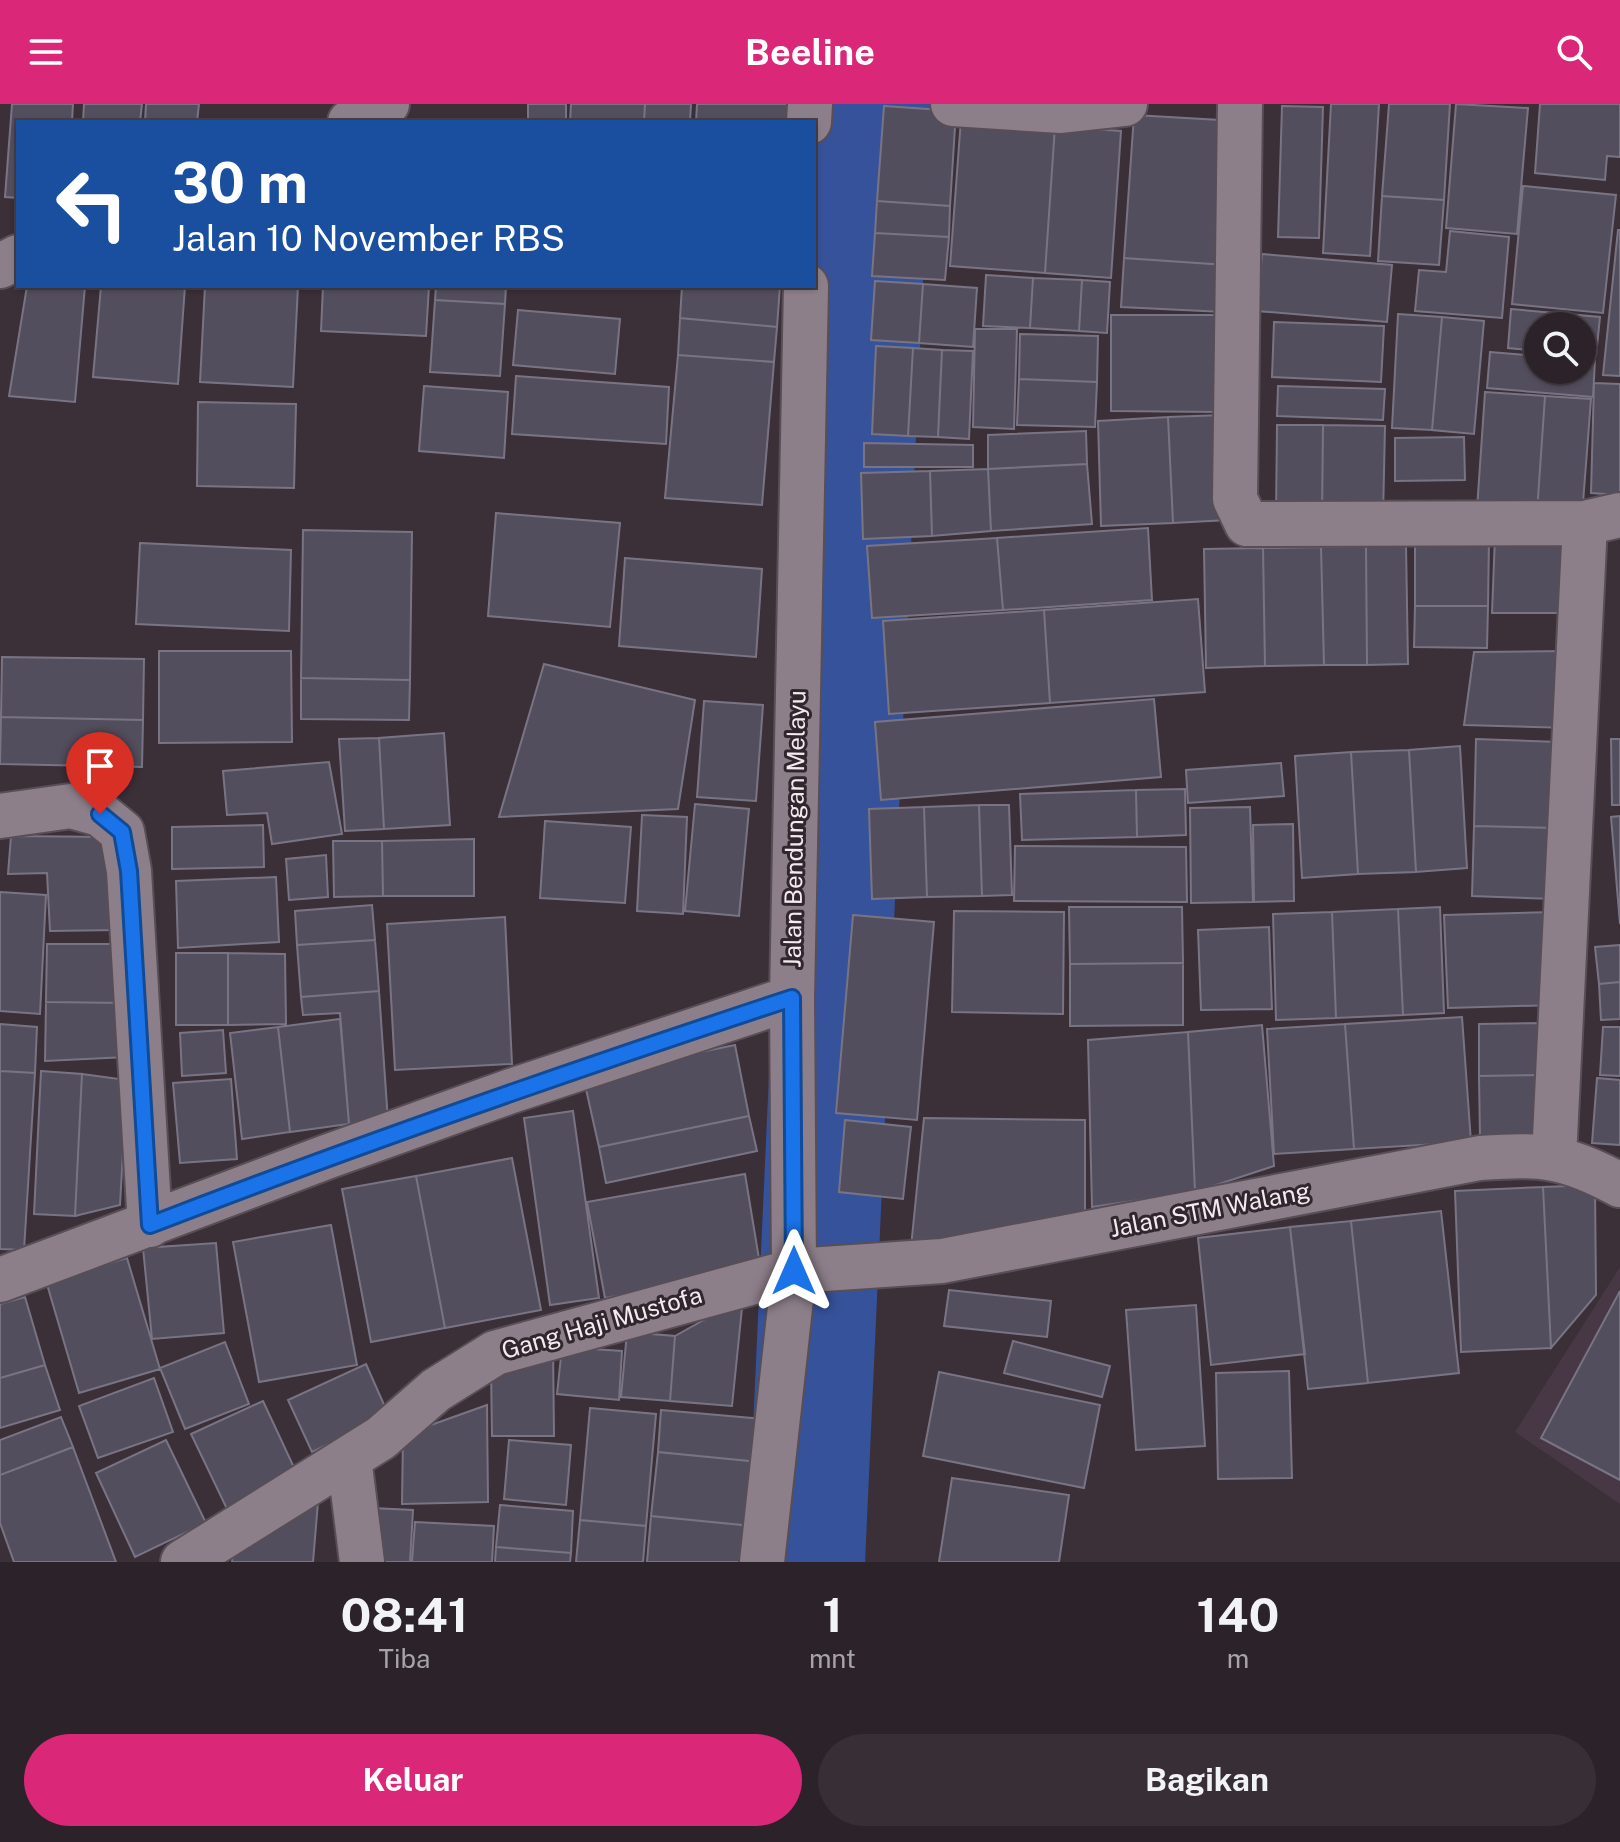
<!DOCTYPE html>
<html lang="id">
<head>
<meta charset="utf-8">
<style>
  :root { --surface:#2c232a; --page:#382f36; --text:#f1f3f6; --muted:#a6a4a8; --line:#484047; --accent:#db2777 }
  body { margin:0; font-family:"Public Sans",sans-serif; background:var(--page); color:var(--text); height:100vh; display:flex; flex-direction:column; font-size:30px; white-space:nowrap }
  * { box-sizing:border-box; margin:0 }
  p { font-size:26px; color:var(--muted) }
  .icon { flex:none; width:44px; height:44px; fill:none; stroke:currentColor; stroke-width:2; stroke-linecap:round; stroke-linejoin:round }
  .map { position:relative; height:1458px; overflow:hidden }
  .side { display:flex; flex-direction:column; background:var(--surface); flex:1 }
  .side>* { flex:none }
  .hud { position:absolute; left:16px; top:16px; width:800px; height:168px; border-radius:0px; box-shadow:0 2px 6px #0004,0 0 0 2px var(--line); background:#1a4fa0; color:#fff; overflow:hidden }
  .controls { position:absolute; left:1524px; top:208px; display:grid; gap:16px }
  .controls a { display:grid; place-items:center; width:72px; height:72px; border-radius:50%; background:var(--surface); box-shadow:0 2px 6px #0004,0 0 0 2px var(--line); font-size:40px }
  .pin { position:absolute; display:grid; place-items:center; width:68px; height:68px; color:#fff; margin:-82px -34px; border-radius:50% 50% 50% 0; rotate:-45deg; box-shadow:0 0 8px #0007 }
  .pin .icon { rotate:45deg }
  .me { position:absolute; width:88px; margin:-44px; rotate:0deg; stroke-linejoin:round; filter:drop-shadow(0 0 6px #0008) }
  .turn { display:flex; align-items:center; gap:28px; height:168px; padding:0 24px; font-size:36px }
  .turn .icon { width:104px; height:104px; stroke-width:2.5 }
  .turn b { display:block; font-size:56px; line-height:68px }
  .eta { display:flex; justify-content:space-evenly; align-items:center; height:136px; text-align:center }
  .eta b { font-size:48px; font-weight:700; line-height:56px }
  .action { display:flex; gap:16px; margin-top:auto; padding:16px 24px }
  .action a { flex:1; height:92px; border-radius:48px; background:var(--accent); color:#fff; font-size:32px; font-weight:700; line-height:92px; text-align:center }
  .action a+a { background:var(--page); color:var(--text) }
  header { display:flex; justify-content:space-between; align-items:center; height:104px; padding:0 24px; background:var(--accent); color:#fff; font-size:36px; font-weight:700 }
  .map>svg:first-child { display:block }
  .built { fill:#483744 }
  .lines { fill:none; stroke-linecap:round; stroke-linejoin:round }
  .river { stroke:#36529a; stroke-width:118 }
  .building { fill:#534e5d; stroke:#797484; stroke-width:2 }
  .minor-casing { stroke:#584e56; stroke-width:48 }
  .minor { stroke:#8d7f8a; stroke-width:44 }
  .route-casing { stroke:#114b97; stroke-width:20 }
  .route { stroke:#1a73e8; stroke-width:14 }
  .labels { text-anchor:middle; stroke-width:6; stroke-linejoin:round; paint-order:stroke }
  .street-label { font-size:24px; fill:#f2eaf0; stroke:#31252e }
</style>
</head>
<body>
<header><svg class="icon" aria-label="menu" viewBox="0 0 24 24"><path d="M4 6h16M4 12h16M4 18h16"/></svg>Beeline<svg class="icon" aria-label="search" viewBox="0 0 24 24"><circle cx="10" cy="10" r="6"/><path d="M15 15l6 6"/></svg></header>
<div class="map">
<svg width="1620" height="1458" viewBox="0 0 1620 1458">
  <rect width="100%" height="100%" fill="#3b2f38"/>
  <!-- built -->
  <path class="built" d="M 1620,1163 L 1620,1400 L 1515,1328 Z"/>
  <g class="lines">
    <!-- river -->
    <path class="river" d="M 806,1458 L 872,0"/>
  </g>
  <!-- building -->
  <path class="building" d="M 12,0 L 73,0 L 72,18 L 18,18 L 18,94 L 5,93 Z
    M 84,0 L 142,0 L 140,18 L 83,18 Z
    M 146,0 L 199,0 L 197,18 L 145,18 Z
    M 528,0 L 566,0 L 566,18 L 528,18 Z
    M 571,0 L 645,0 L 644,18 L 570,18 Z
    M 645,0 L 691,0 L 690,18 L 644,18 Z
    M 697,0 L 795,0 L 793,18 L 696,18 Z
    M 1331,0 L 1379,0 L 1370,152 L 1323,149 Z
    M 1389,0 L 1450,0 L 1444,96 L 1382,92 Z
    M 1456,0 L 1528,4 L 1517,130 L 1446,124 Z
    M 1540,0 L 1620,0 L 1620,53 L 1607,52 L 1605,76 L 1535,69 Z
    M 884,2 L 956,7 L 950,102 L 877,97 Z
    M 1282,2 L 1323,3 L 1319,134 L 1278,133 Z
    M 1134,11 L 1237,17 L 1226,161 L 1124,154 Z
    M 961,15 L 1055,22 L 1045,169 L 950,162 Z
    M 1055,22 L 1121,27 L 1111,174 L 1045,169 Z
    M 1523,82 L 1616,91 L 1603,209 L 1512,200 Z
    M 1382,92 L 1444,96 L 1439,161 L 1378,157 Z
    M 877,97 L 950,102 L 949,133 L 875,129 Z
    M 1618,126 L 1620,126 L 1620,272 L 1603,271 Z
    M 1450,127 L 1509,133 L 1502,214 L 1415,207 L 1419,166 L 1446,168 Z
    M 875,129 L 949,133 L 945,176 L 872,172 Z
    M 1262,150 L 1392,161 L 1387,218 L 1257,207 Z
    M 1124,154 L 1226,161 L 1223,208 L 1121,203 Z
    M 986,171 L 1033,174 L 1030,224 L 983,222 Z
    M 1033,174 L 1082,176 L 1079,227 L 1030,224 Z
    M 1082,176 L 1110,178 L 1107,229 L 1079,227 Z
    M 875,177 L 923,180 L 919,239 L 871,236 Z
    M 923,180 L 977,184 L 973,243 L 919,239 Z
    M 27,182 L 85,182 L 75,298 L 9,292 Z
    M 101,182 L 185,182 L 178,280 L 93,273 Z
    M 205,182 L 298,182 L 293,283 L 200,278 Z
    M 323,182 L 429,182 L 426,232 L 321,227 Z
    M 436,182 L 506,182 L 505,200 L 435,196 Z
    M 682,182 L 780,182 L 777,223 L 680,214 Z
    M 435,196 L 505,200 L 500,272 L 430,268 Z
    M 1511,205 L 1600,213 L 1596,252 L 1582,251 L 1582,222 L 1538,222 L 1538,247 L 1508,244 Z
    M 518,206 L 620,215 L 615,270 L 513,261 Z
    M 1398,210 L 1442,213 L 1432,326 L 1392,324 Z
    M 1111,211 L 1217,211 L 1217,308 L 1111,307 Z
    M 1442,213 L 1484,217 L 1474,330 L 1432,326 Z
    M 680,214 L 777,223 L 774,258 L 678,251 Z
    M 1274,218 L 1384,222 L 1381,278 L 1272,273 Z
    M 975,225 L 1017,225 L 1014,325 L 973,323 Z
    M 1020,230 L 1098,232 L 1097,278 L 1019,275 Z
    M 876,242 L 913,244 L 908,332 L 872,330 Z
    M 913,244 L 942,246 L 938,333 L 908,332 Z
    M 942,246 L 973,247 L 969,335 L 938,333 Z
    M 1490,248 L 1538,252 L 1538,266 L 1582,266 L 1582,255 L 1595,256 L 1593,293 L 1487,284 Z
    M 678,251 L 774,258 L 762,401 L 665,394 Z
    M 516,272 L 669,283 L 666,340 L 512,330 Z
    M 1019,275 L 1097,278 L 1095,323 L 1017,321 Z
    M 1594,279 L 1620,280 L 1620,391 L 1591,389 Z
    M 424,282 L 508,288 L 504,354 L 419,347 Z
    M 1278,282 L 1385,285 L 1383,316 L 1277,312 Z
    M 1485,288 L 1545,292 L 1537,409 L 1477,405 Z
    M 1545,292 L 1591,295 L 1582,412 L 1537,409 Z
    M 198,298 L 296,300 L 294,384 L 197,382 Z
    M 1223,311 L 1228,416 L 1173,419 L 1168,313 Z
    M 1168,313 L 1173,419 L 1101,422 L 1098,317 Z
    M 1277,321 L 1323,321 L 1322,412 L 1276,412 Z
    M 1323,321 L 1385,322 L 1383,414 L 1322,412 Z
    M 1086,327 L 1087,360 L 988,365 L 988,331 Z
    M 1464,333 L 1465,376 L 1395,377 L 1395,334 Z
    M 864,339 L 973,341 L 973,363 L 864,363 Z
    M 1087,360 L 1092,420 L 991,427 L 988,365 Z
    M 988,365 L 991,427 L 932,432 L 930,367 Z
    M 930,367 L 932,432 L 863,435 L 861,369 Z
    M 496,409 L 620,419 L 610,523 L 488,512 Z
    M 1148,424 L 1152,496 L 1003,506 L 997,434 Z
    M 303,426 L 412,428 L 410,576 L 301,574 Z
    M 1578,431 L 1577,509 L 1492,509 L 1495,432 Z
    M 997,434 L 1003,506 L 872,514 L 867,442 Z
    M 1415,435 L 1489,435 L 1488,502 L 1415,502 Z
    M 140,439 L 291,446 L 289,527 L 136,520 Z
    M 1406,441 L 1408,560 L 1367,561 L 1366,442 Z
    M 1366,442 L 1367,561 L 1324,561 L 1321,443 Z
    M 1321,443 L 1324,561 L 1265,562 L 1263,444 Z
    M 1263,444 L 1265,562 L 1206,564 L 1204,445 Z
    M 625,454 L 762,465 L 756,553 L 619,542 Z
    M 1198,495 L 1205,588 L 1050,599 L 1044,506 Z
    M 1415,502 L 1488,502 L 1487,544 L 1414,543 Z
    M 1044,506 L 1050,599 L 889,610 L 883,517 Z
    M 159,547 L 291,547 L 292,638 L 159,639 Z
    M 1569,547 L 1571,624 L 1464,621 L 1474,548 Z
    M 2,553 L 144,555 L 143,616 L 1,613 Z
    M 544,560 L 695,596 L 678,705 L 499,713 Z
    M 301,574 L 410,576 L 409,616 L 301,615 Z
    M 1154,595 L 1161,673 L 881,696 L 875,618 Z
    M 704,597 L 763,601 L 756,697 L 697,693 Z
    M 1,613 L 143,616 L 142,663 L 0,660 Z
    M 444,629 L 450,721 L 384,725 L 379,634 Z
    M 379,634 L 384,725 L 345,727 L 339,635 Z
    M 1476,635 L 1559,638 L 1557,724 L 1474,722 Z
    M 1611,635 L 1620,635 L 1620,701 L 1612,701 Z
    M 1460,642 L 1467,764 L 1416,768 L 1409,646 Z
    M 1409,646 L 1416,768 L 1358,770 L 1351,648 Z
    M 1351,648 L 1358,770 L 1302,774 L 1295,652 Z
    M 329,658 L 342,730 L 272,740 L 267,709 L 227,711 L 223,667 Z
    M 1281,659 L 1284,692 L 1188,699 L 1186,666 Z
    M 1185,685 L 1186,731 L 1137,733 L 1136,686 Z
    M 1136,686 L 1137,733 L 1022,736 L 1020,690 Z
    M 695,700 L 749,705 L 739,812 L 685,807 Z
    M 979,701 L 1009,701 L 1012,791 L 982,792 Z
    M 979,701 L 982,792 L 927,793 L 924,703 Z
    M 924,703 L 927,793 L 872,795 L 869,705 Z
    M 1250,703 L 1253,798 L 1191,799 L 1190,704 Z
    M 642,711 L 687,713 L 683,810 L 637,807 Z
    M 1620,712 L 1620,820 L 1611,713 Z
    M 545,717 L 631,723 L 625,799 L 540,794 Z
    M 1293,720 L 1294,797 L 1254,798 L 1253,721 Z
    M 263,721 L 264,763 L 172,765 L 172,723 Z
    M 1474,722 L 1557,724 L 1555,795 L 1472,792 Z
    M 11,732 L 115,733 L 118,826 L 50,827 L 47,769 L 8,770 Z
    M 474,735 L 474,792 L 383,792 L 382,737 Z
    M 333,737 L 382,737 L 383,792 L 334,793 Z
    M 1015,742 L 1186,743 L 1187,798 L 1014,797 Z
    M 326,751 L 328,793 L 289,796 L 286,755 Z
    M 276,773 L 279,838 L 178,844 L 176,777 Z
    M 0,788 L 46,791 L 40,910 L 0,907 Z
    M 372,801 L 375,836 L 297,841 L 295,807 Z
    M 1069,803 L 1182,803 L 1183,859 L 1070,860 Z
    M 1440,803 L 1444,909 L 1403,911 L 1398,805 Z
    M 1398,805 L 1403,911 L 1336,914 L 1332,808 Z
    M 954,807 L 1064,808 L 1063,910 L 952,908 Z
    M 1332,808 L 1336,914 L 1276,916 L 1273,810 Z
    M 1553,808 L 1556,901 L 1448,904 L 1444,811 Z
    M 853,811 L 934,818 L 917,1016 L 836,1009 Z
    M 505,813 L 512,960 L 395,966 L 387,820 Z
    M 1269,823 L 1272,905 L 1201,906 L 1198,826 Z
    M 375,836 L 379,887 L 301,893 L 297,841 Z
    M 47,840 L 122,840 L 125,899 L 46,898 Z
    M 1620,841 L 1620,878 L 1599,880 L 1595,843 Z
    M 176,849 L 228,849 L 228,921 L 176,921 Z
    M 228,849 L 285,850 L 286,920 L 228,921 Z
    M 1183,859 L 1183,921 L 1070,922 L 1070,860 Z
    M 1620,878 L 1620,915 L 1601,916 L 1599,880 Z
    M 379,887 L 388,1017 L 349,1020 L 340,909 L 303,911 L 301,893 Z
    M 46,898 L 125,899 L 127,953 L 45,957 Z
    M 1462,913 L 1471,1038 L 1354,1045 L 1345,920 Z
    M 340,915 L 349,1020 L 290,1028 L 278,923 Z
    M 1543,919 L 1544,971 L 1479,972 L 1479,920 Z
    M 0,920 L 37,923 L 35,969 L 0,967 Z
    M 1345,920 L 1354,1045 L 1274,1050 L 1267,925 Z
    M 1262,921 L 1274,1062 L 1195,1088 L 1188,928 Z
    M 278,923 L 290,1028 L 242,1035 L 230,929 Z
    M 1603,923 L 1620,923 L 1620,972 L 1600,971 Z
    M 223,926 L 226,969 L 182,972 L 180,929 Z
    M 1188,928 L 1195,1088 L 1092,1103 L 1088,936 Z
    M 735,941 L 749,1012 L 599,1043 L 583,972 Z
    M 0,967 L 35,969 L 24,1146 L 0,1145 Z
    M 41,967 L 82,970 L 75,1112 L 34,1110 Z
    M 82,970 L 127,976 L 120,1101 L 75,1112 Z
    M 1544,971 L 1545,1033 L 1480,1034 L 1479,972 Z
    M 1597,974 L 1620,976 L 1620,1041 L 1592,1039 Z
    M 231,975 L 237,1055 L 180,1059 L 173,979 Z
    M 573,1007 L 599,1194 L 550,1201 L 524,1014 Z
    M 749,1012 L 757,1047 L 606,1079 L 599,1043 Z
    M 924,1014 L 1085,1016 L 1085,1119 L 911,1143 Z
    M 845,1016 L 911,1023 L 903,1095 L 839,1088 Z
    M 512,1054 L 541,1206 L 445,1224 L 416,1072 Z
    M 745,1070 L 761,1167 L 605,1194 L 587,1098 Z
    M 416,1072 L 445,1224 L 371,1238 L 342,1085 Z
    M 1595,1081 L 1596,1191 L 1551,1244 L 1543,1083 Z
    M 1543,1083 L 1551,1244 L 1461,1248 L 1455,1087 Z
    M 1441,1107 L 1459,1269 L 1368,1279 L 1351,1117 Z
    M 1351,1117 L 1368,1279 L 1308,1285 L 1290,1123 Z
    M 331,1121 L 357,1261 L 259,1278 L 233,1138 Z
    M 1290,1123 L 1305,1250 L 1211,1261 L 1198,1134 Z
    M 216,1139 L 224,1229 L 152,1235 L 143,1144 Z
    M 127,1154 L 160,1265 L 79,1289 L 46,1177 Z
    M 949,1186 L 1051,1197 L 1047,1233 L 944,1222 Z
    M 1620,1187 L 1620,1376 L 1541,1334 Z
    M 25,1193 L 45,1261 L 0,1274 L 0,1200 Z
    M 743,1194 L 732,1302 L 670,1297 L 675,1232 Z
    M 1196,1201 L 1205,1342 L 1136,1346 L 1126,1206 Z
    M 627,1228 L 675,1232 L 670,1297 L 621,1293 Z
    M 1013,1237 L 1110,1262 L 1102,1293 L 1004,1269 Z
    M 225,1238 L 249,1300 L 185,1325 L 160,1264 Z
    M 553,1242 L 554,1332 L 492,1332 L 491,1265 Z
    M 562,1243 L 622,1247 L 619,1296 L 557,1290 Z
    M 366,1260 L 389,1312 L 312,1348 L 288,1296 Z
    M 45,1261 L 60,1306 L 0,1324 L 0,1274 Z
    M 1289,1267 L 1292,1374 L 1218,1375 L 1216,1269 Z
    M 939,1268 L 1100,1301 L 1084,1384 L 923,1352 Z
    M 154,1274 L 173,1328 L 98,1354 L 79,1302 Z
    M 263,1297 L 298,1372 L 227,1405 L 191,1330 Z
    M 487,1301 L 488,1398 L 402,1400 L 403,1331 Z
    M 590,1304 L 656,1310 L 646,1422 L 580,1416 Z
    M 661,1306 L 763,1315 L 759,1358 L 658,1348 Z
    M 61,1313 L 73,1343 L 0,1371 L 0,1336 Z
    M 166,1336 L 206,1419 L 135,1453 L 96,1369 Z
    M 509,1336 L 571,1341 L 566,1401 L 504,1395 Z
    M 73,1343 L 116,1458 L 14,1458 L 0,1419 L 0,1371 Z
    M 658,1348 L 759,1358 L 752,1422 L 651,1412 Z
    M 952,1374 L 1069,1391 L 1059,1458 L 939,1458 Z
    M 318,1398 L 313,1458 L 232,1458 L 234,1441 Z
    M 500,1401 L 573,1407 L 571,1449 L 496,1443 Z
    M 372,1404 L 413,1406 L 410,1458 L 369,1458 Z
    M 651,1412 L 752,1422 L 749,1458 L 647,1458 Z
    M 580,1416 L 646,1422 L 643,1458 L 576,1458 Z
    M 415,1418 L 494,1422 L 492,1458 L 412,1458 Z
    M 496,1443 L 571,1449 L 570,1458 L 495,1458 Z"/>
  <g class="lines">
    <!-- minor casing -->
    <g class="minor-casing">
      <path id="minor" d="M 953,0 L 1061,7 L 1125,0
        M 1240,0 L 1235,395 L 1247,420 L 1585,419
        M 350,18 L 387,0
        M 809,18 L 810,0
        M 0,162 L 18,153
        M 0,712 L 71,702 L 100,710 L 122,728 L 129,767 L 150,1121
        M 1554,1054 L 1585,419 L 1620,411
        M 0,1176 L 329,1052 L 511,987 L 792,894
        M 349,1354 L 362,1458
        M 183,1458 L 381,1334 L 436,1286 L 495,1249 L 794,1167 L 942,1157 L 1480,1054 C 1543,1050 1564,1051 1620,1081
        M 762,1458 L 794,1167 L 792,894 L 806,182"/>
    </g>
    <!-- minor -->
    <use href="#minor" class="minor"/>
  </g>
  <g class="lines">
    <!-- route casing -->
    <g class="route-casing">
      <path id="route" d="M 100,710 L 122,728 L 129,767 L 150,1121 C 362,1039 576,965 792,894 L 794,1167"/>
    </g>
    <!-- route -->
    <use href="#route" class="route"/>
  </g>
  <g class="labels">
    <!-- street labels -->
    <g class="street-label">
      <text transform="translate(795 725) rotate(-89)" y="8">Jalan Bendungan Melayu</text>
      <text transform="translate(1210 1106) rotate(-11)" y="8">Jalan STM Walang</text>
      <text transform="translate(602 1219) rotate(-16)" y="8">Gang Haji Mustofa</text>
    </g>
  </g>
</svg>
<div class="controls">
<a><svg class="icon" aria-label="search" viewBox="0 0 24 24"><circle cx="10" cy="10" r="6"/><path d="M15 15l6 6"/></svg></a>
</div>
<div class="pin" style="left:100px;top:710px;background:#d93025"><svg class="icon" aria-label="arrive" viewBox="0 0 24 24"><path d="M6 21V4h12l-3 4 3 4H6"/></svg></div>
<svg class="me" style="left:794px;top:1167px" viewBox="-20 -20 40 40"><path d="M0-17L14 15 0 8-14 15z" fill="#1a73e8" stroke="#fff" stroke-width="4"/></svg>
<div class="hud">
<div class="turn"><svg class="icon" aria-label="left" viewBox="0 0 24 24"><path d="M17 20v-9H6M10 6l-5 5 5 5"/></svg><div><b>30 m</b>Jalan 10 November RBS</div></div>
</div>
</div>
<section class="side">
<div class="eta">
<div><b>08:41</b><p>Tiba</p></div>
<div><b>1</b><p>mnt</p></div>
<div><b>140</b><p>m</p></div>
</div>
<div class="action"><a>Keluar</a><a>Bagikan</a></div>
</section>
</body>
</html>
